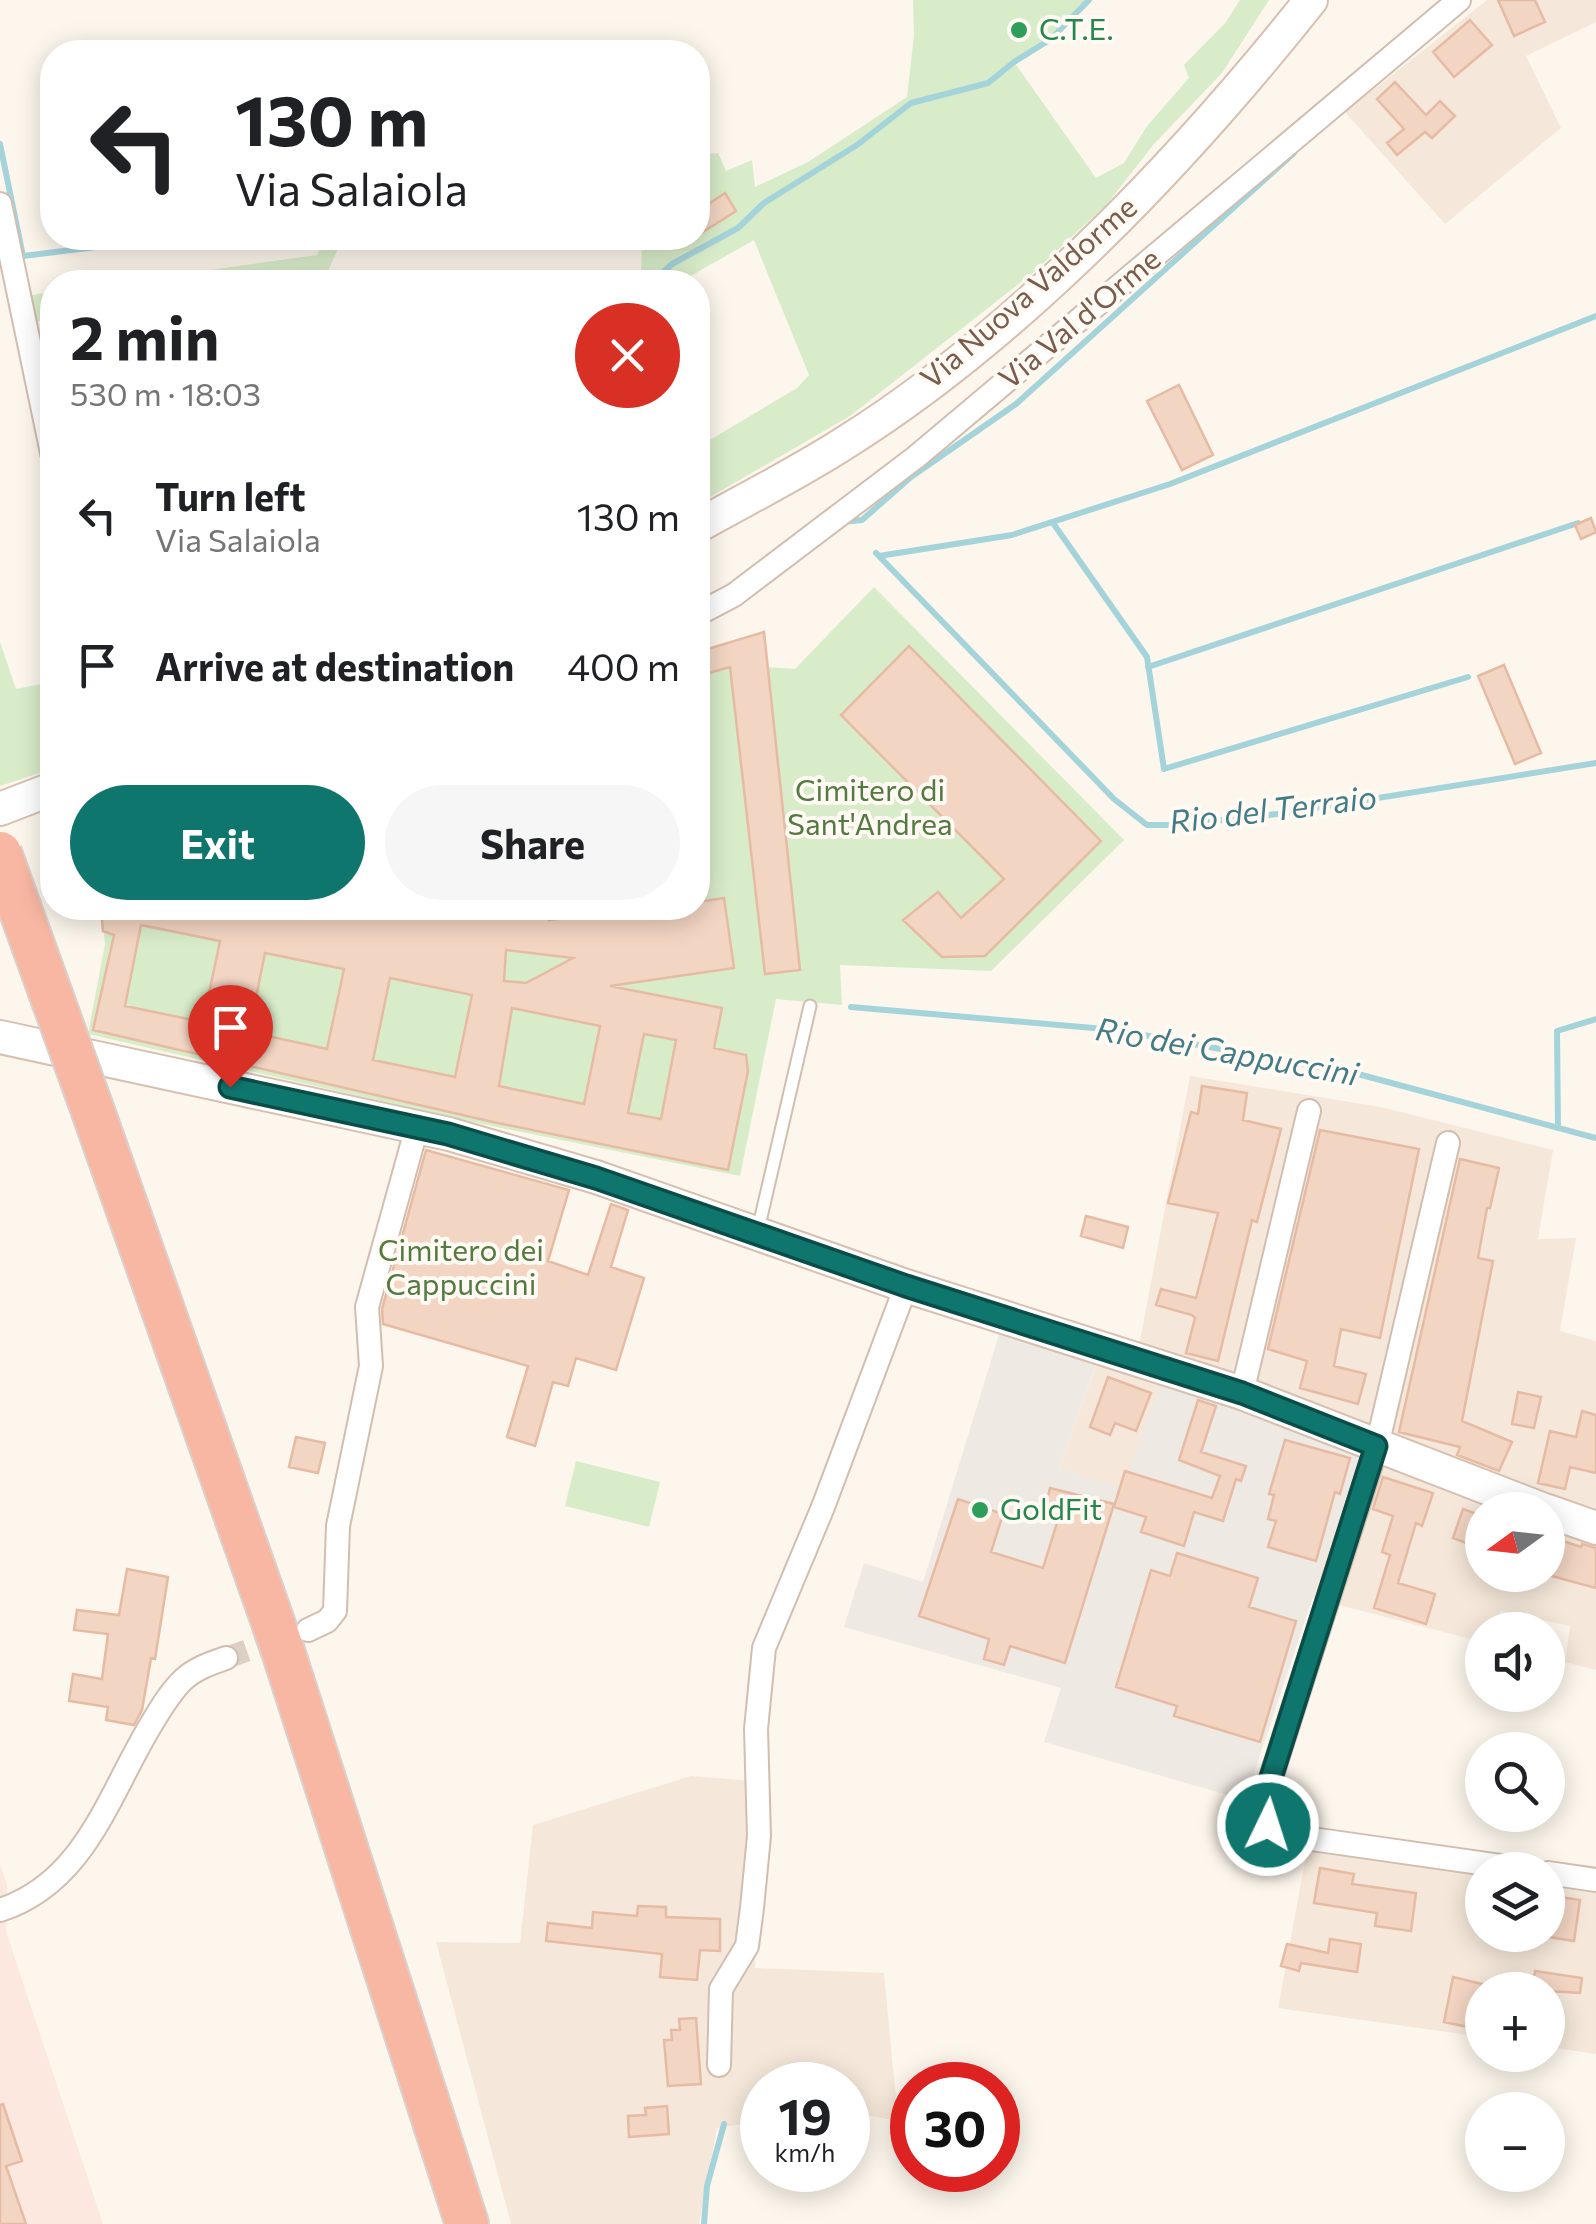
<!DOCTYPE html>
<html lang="en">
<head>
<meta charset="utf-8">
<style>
  :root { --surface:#fff; --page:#f6f6f6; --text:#202124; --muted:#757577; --accent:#0f766e }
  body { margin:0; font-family:Commissioner,sans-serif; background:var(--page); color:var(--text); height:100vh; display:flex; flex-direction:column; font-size:38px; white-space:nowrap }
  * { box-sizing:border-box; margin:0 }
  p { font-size:32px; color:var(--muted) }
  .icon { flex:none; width:55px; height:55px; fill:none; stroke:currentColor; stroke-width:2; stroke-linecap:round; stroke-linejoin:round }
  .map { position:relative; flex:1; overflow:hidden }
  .details { position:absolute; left:40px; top:270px; width:670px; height:650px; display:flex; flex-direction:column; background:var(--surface); border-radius:40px; box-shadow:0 5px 25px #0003 }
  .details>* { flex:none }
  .top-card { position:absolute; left:40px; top:40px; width:670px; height:210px; border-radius:40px; box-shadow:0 5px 25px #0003; background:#fff; color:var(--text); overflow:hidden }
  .needle { width:65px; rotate:255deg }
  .controls { position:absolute; left:1465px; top:1492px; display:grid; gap:20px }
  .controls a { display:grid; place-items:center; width:100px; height:100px; border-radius:50%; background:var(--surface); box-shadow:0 5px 25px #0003; font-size:50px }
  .speed { position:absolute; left:740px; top:2062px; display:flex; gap:20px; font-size:50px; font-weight:700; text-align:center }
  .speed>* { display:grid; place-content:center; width:130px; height:130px; border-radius:50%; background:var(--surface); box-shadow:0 5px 25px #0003; line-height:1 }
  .speed small { font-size:25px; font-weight:400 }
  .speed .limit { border:15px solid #d22; background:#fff; color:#111 }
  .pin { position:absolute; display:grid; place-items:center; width:85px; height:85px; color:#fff; margin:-102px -42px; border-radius:50% 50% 50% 0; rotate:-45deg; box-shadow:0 0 10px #0007 }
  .pin .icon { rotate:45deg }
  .me { position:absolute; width:110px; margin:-55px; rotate:4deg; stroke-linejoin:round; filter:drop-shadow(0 0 8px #0008) }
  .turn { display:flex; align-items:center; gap:35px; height:210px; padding:0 30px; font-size:45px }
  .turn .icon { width:130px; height:130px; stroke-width:2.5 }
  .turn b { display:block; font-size:70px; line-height:85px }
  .round { display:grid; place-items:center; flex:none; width:105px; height:105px; border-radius:52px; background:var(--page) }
  .summary { display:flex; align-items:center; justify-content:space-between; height:170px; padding:0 30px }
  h1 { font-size:60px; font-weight:700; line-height:75px }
  .primary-button { display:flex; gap:20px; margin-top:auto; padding:20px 30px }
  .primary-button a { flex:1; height:115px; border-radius:60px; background:var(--accent); color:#fff; font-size:40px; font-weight:700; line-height:115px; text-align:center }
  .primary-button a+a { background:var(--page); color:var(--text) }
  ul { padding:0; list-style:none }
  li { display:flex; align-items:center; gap:30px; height:150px; padding:0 30px }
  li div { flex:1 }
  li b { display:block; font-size:38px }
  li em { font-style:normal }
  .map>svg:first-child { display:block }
  .residential { fill:#f5e8da; fill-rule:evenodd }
  .commercial { fill:#fde8e0 }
  .industrial { fill:#efe9e4 }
  .green { fill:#d8ecc9 }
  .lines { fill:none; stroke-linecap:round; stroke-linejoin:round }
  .stream { stroke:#a5d3da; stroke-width:6 }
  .building { fill:#f3d5c3; stroke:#e6bba3; stroke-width:2.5; fill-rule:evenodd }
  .street-tunnel { stroke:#dcd0c4; stroke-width:22; stroke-dasharray:22 11; stroke-linecap:butt }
  .lane-casing { stroke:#d1beb0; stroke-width:15 }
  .street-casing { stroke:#d1beb0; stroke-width:26 }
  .secondary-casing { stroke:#d6c0b0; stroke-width:36 }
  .highway-casing { stroke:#dad1cd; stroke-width:46 }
  .lane { stroke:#fff; stroke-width:11 }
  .street { stroke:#fff; stroke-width:22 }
  .secondary { stroke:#fff; stroke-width:32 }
  .highway { stroke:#f7b7a3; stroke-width:42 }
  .highway-bridge-casing { stroke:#dad1cd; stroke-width:46; stroke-linecap:butt }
  .highway-bridge { stroke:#f7b7a3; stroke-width:42 }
  .route-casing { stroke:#0a4d48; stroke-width:25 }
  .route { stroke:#0f766e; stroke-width:18 }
  .leisure-dot { fill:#2e9e5b; stroke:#fffaf3; stroke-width:4 }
  .labels { text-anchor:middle; stroke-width:8; stroke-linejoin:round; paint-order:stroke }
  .leisure-label { font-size:30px; fill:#27864d; stroke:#fffaf3; text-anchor:start }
  .street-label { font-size:30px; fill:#7a5c4d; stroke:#fffaf3 }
  .park-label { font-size:30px; fill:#537a41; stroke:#fffaf3 }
  .water-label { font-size:32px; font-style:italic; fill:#437c86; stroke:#fffaf3 }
</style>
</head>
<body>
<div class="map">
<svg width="1596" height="2224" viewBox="0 0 1596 2224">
  <rect width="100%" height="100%" fill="#fdf6ec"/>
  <!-- residential -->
  <path class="residential" d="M 1487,0 L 1596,0 L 1596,22 L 1526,56 L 1561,128 L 1445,224 L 1345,112 Z
    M 1190,1076 L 1381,1107 L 1553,1150 L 1538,1239 L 1576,1238 L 1560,1331 L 1596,1341 L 1596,1670 L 1565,1662 L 1570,1626 L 1500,1611 L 1498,1630 L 1482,1630 L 1482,1642 L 1312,1598 L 1362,1451 L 1122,1489 L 1059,1468 L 1107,1335 L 1139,1346 ZM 1482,1510 L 1548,1510 L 1548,1575 L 1482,1575 Z
    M 691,1776 L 766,1782 L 755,1968 L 884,1973 L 898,2121 L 848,2112 L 848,2085 L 762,2085 L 762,2121 L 717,2128 L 699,2224 L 511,2224 L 436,1942 L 520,1943 L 533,1825 Z
    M 1308,1845 L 1482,1870 L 1482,1935 L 1548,1935 L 1548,1880 L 1596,1887 L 1596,2054 L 1548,2047 L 1548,1990 L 1482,1990 L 1482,2037 L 1278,2008 Z"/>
  <!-- commercial -->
  <path class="commercial" d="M 0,1864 L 7,1885 L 6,1931 L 103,2224 L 0,2224 Z"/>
  <!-- industrial -->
  <path class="industrial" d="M 1001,1328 L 1097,1362 L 1059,1468 L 1122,1488 L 1162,1382 L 1362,1450 L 1245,1800 L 1044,1742 L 1061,1688 L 844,1627 L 864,1563 L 923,1582 Z"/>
  <!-- green -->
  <path class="green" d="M 913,0 L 1089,0 L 1051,39 L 1014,62 L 1096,178 L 1124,163 L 1147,126 L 1189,78 L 1184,65 L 1226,22 L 1240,0 L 1269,0 L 1222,73 L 1154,144 L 1107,204 L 1034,272 L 850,416 L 698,504 L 698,447 L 797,388 L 809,375 L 754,240 L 680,282 L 626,282 L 627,279 L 641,274 L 642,238 L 698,238 L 698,155 L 718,153 L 726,171 L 752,160 L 755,187 L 808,162 L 907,97 L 914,35 Z
    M 324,238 L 343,238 L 323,282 L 124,282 L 317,255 Z
    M 52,292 L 52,319 L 25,323 L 19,297 Z
    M 874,587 L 1124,840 L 991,971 L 840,965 L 842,1005 L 776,999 L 740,1176 L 482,1124 L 88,1034 L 105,944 L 101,908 L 698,908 L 698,652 L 764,632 L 767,667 L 795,669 Z
    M 0,642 L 16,689 L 52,682 L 52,769 L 0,786 Z
    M 576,1461 L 660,1482 L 649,1527 L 565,1506 Z"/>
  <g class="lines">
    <!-- stream -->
    <path class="stream" d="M 0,144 L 23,256 L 169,238
      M 653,282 L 672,264 L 738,228 L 764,203 L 857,145 L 911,103 L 988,83 L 1014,62 L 1051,39 L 1089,0
      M 842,522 L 862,520 L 911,477 L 1016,404 L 1294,153
      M 1053,523 L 1147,657 L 1164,769 L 1468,677
      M 876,553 L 1114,799 L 1147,825 L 1175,825 L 1278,814 L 1596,763
      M 879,556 L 1012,535 L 1170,484 L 1596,316
      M 1148,667 L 1578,523
      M 851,1007 L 1116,1030 L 1358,1074 L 1596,1138
      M 1558,1128 L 1557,1031 L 1596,1019
      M 704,2224 L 707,2186 L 724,2124"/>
  </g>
  <!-- building -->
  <path class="building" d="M 1498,0 L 1535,0 L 1545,22 L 1514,36 Z
    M 1470,20 L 1492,45 L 1454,77 L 1433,52 Z
    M 1395,82 L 1426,115 L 1440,101 L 1455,116 L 1432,138 L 1425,132 L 1397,155 L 1387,143 L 1404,129 L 1377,99 Z
    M 725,193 L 736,211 L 698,235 L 698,211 Z
    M 1179,385 L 1213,455 L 1182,470 L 1147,401 Z
    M 1591,518 L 1596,532 L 1581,539 L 1575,525 Z
    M 764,632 L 800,970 L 765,974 L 730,667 L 698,676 L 698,652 Z
    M 909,646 L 1101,841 L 985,956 L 942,957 L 903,920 L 938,892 L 961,918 L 1004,879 L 841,715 Z
    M 1504,665 L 1541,753 L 1515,764 L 1478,676 Z
    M 724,898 L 734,968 L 610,986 L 722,1008 L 714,1048 L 746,1055 L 748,1071 L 728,1170 L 493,1122 L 93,1030 L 114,935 L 103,931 L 101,908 L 200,908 L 246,917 L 247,908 L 426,908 L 427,918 L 473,915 L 474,908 L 548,908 L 549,920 L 644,908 L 698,908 L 698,902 ZM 141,925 L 220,941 L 203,1022 L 125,1006 ZM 506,950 L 573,958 L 526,983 L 504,981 ZM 265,953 L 344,969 L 327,1049 L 249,1032 ZM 390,978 L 472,995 L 455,1077 L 373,1060 ZM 512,1008 L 600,1026 L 584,1104 L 499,1086 ZM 644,1034 L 676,1040 L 661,1119 L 628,1113 Z
    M 1202,1086 L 1247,1093 L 1243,1120 L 1281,1129 L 1257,1222 L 1252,1220 L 1218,1361 L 1186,1353 L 1195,1318 L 1192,1315 L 1156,1305 L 1161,1289 L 1196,1298 L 1218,1213 L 1168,1203 L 1191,1112 L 1198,1114 Z
    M 1320,1130 L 1419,1149 L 1380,1338 L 1341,1329 L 1334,1366 L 1366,1374 L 1358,1404 L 1300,1388 L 1307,1361 L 1268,1349 Z
    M 426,1150 L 569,1190 L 548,1261 L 588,1275 L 611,1204 L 628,1210 L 611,1267 L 644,1278 L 616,1370 L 576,1358 L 568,1386 L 553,1382 L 535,1446 L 507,1437 L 528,1366 L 383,1324 L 382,1309 Z
    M 1460,1159 L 1499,1168 L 1490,1208 L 1487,1208 L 1478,1258 L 1493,1261 L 1462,1421 L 1512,1442 L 1499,1471 L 1457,1455 L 1460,1447 L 1399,1432 Z
    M 1086,1216 L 1128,1227 L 1123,1248 L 1081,1236 Z
    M 1108,1377 L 1151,1393 L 1136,1431 L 1115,1423 L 1110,1435 L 1090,1427 Z
    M 1518,1392 L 1541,1397 L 1534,1428 L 1512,1424 Z
    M 1198,1400 L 1216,1406 L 1201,1452 L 1246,1466 L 1241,1481 L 1236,1479 L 1223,1521 L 1194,1512 L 1184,1546 L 1141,1532 L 1146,1517 L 1114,1507 L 1125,1471 L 1212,1498 L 1220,1476 L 1179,1460 Z
    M 1582,1411 L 1596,1415 L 1596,1473 L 1570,1467 L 1565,1489 L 1538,1483 L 1550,1431 L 1576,1437 Z
    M 296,1437 L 325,1443 L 318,1473 L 289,1467 Z
    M 1285,1440 L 1350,1458 L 1340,1494 L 1335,1492 L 1316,1561 L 1268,1547 L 1276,1521 L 1268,1519 L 1274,1495 L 1269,1494 Z
    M 1383,1477 L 1433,1493 L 1422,1526 L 1416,1523 L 1398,1583 L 1435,1594 L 1426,1624 L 1374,1608 L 1390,1555 L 1382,1552 L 1393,1516 L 1373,1509 Z
    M 1050,1488 L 1114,1504 L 1065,1663 L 1010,1646 L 1004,1665 L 984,1659 L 989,1639 L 919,1616 L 958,1499 L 1003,1514 L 991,1552 L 1043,1568 L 1059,1516 L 1044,1513 Z
    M 1463,1509 L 1482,1516 L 1482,1549 L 1453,1538 Z
    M 1548,1536 L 1581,1547 L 1582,1544 L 1596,1548 L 1596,1588 L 1548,1575 Z
    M 1177,1553 L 1258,1578 L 1249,1607 L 1296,1621 L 1260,1742 L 1174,1716 L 1177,1706 L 1116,1687 L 1151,1570 L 1170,1576 Z
    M 127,1569 L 168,1577 L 155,1659 L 151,1658 L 142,1710 L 134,1725 L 106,1720 L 108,1707 L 69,1701 L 73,1674 L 102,1679 L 108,1634 L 74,1630 L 77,1610 L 119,1615 Z
    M 1320,1868 L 1354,1874 L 1352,1884 L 1416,1893 L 1411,1931 L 1375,1926 L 1377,1913 L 1314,1903 Z
    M 1548,1895 L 1580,1900 L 1574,1941 L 1548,1937 Z
    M 638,1906 L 666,1907 L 666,1917 L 720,1919 L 720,1951 L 700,1950 L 697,1980 L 660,1977 L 662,1954 L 546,1941 L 548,1923 L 592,1928 L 593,1912 L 637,1916 Z
    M 1330,1939 L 1361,1944 L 1357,1972 L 1301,1963 L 1299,1971 L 1281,1966 L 1287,1944 L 1328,1953 Z
    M 1535,1971 L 1582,1978 L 1580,1993 L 1532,1990 Z
    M 1453,1977 L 1482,1984 L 1482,2030 L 1444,2022 Z
    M 696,2018 L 701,2084 L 668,2086 L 664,2040 L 672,2040 L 671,2030 L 680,2030 L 679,2019 Z
    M 3,2104 L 22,2161 L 6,2166 L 26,2224 L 0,2224 L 0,2105 Z
    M 667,2106 L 669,2134 L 629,2137 L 628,2116 L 646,2115 L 645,2108 Z"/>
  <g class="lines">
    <!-- street-tunnel -->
    <path class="street-tunnel" d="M 226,1658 L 286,1637"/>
    <!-- lane casing -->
    <g class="lane-casing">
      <path id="lane" d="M 758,1230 L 810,1006"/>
    </g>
    <!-- street casing -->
    <g class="street-casing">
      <path id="street" d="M 0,204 L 52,453
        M 698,614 L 734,595 L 916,457 L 1459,0
        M 1448,1143 L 1377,1446 L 1262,1806 L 1268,1825 L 1312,1839 L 1528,1870
        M 1242,1393 L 1309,1111
        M 308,1630 L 327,1621 L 335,1611 L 338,1526 L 371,1366 L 367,1307 L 417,1127
        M 1548,1873 L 1596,1880
        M 0,1910 C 86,1882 109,1793 152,1723 C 161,1708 171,1691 184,1679 C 196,1668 212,1663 226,1658
        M 719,2065 L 721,1989 L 747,1946 L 752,1908 L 759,1836 L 756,1729 L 764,1648 L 823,1507 L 906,1286"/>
    </g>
    <!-- secondary casing -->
    <g class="secondary-casing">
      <path id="secondary" d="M 698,526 C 746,499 796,474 843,444 C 1019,334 1183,161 1311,0
        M 0,809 L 52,789
        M 0,1037 L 449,1134 L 596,1177 L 906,1286 L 1242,1393 L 1544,1510
        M 1548,1511 L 1596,1528"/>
    </g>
    <!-- highway casing -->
    <g class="highway-casing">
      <path id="highway" d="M 94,1114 L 281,1645 L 467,2224"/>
    </g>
    <!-- lane -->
    <use href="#lane" class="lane"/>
    <!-- street -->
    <use href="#street" class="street"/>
    <!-- secondary -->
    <use href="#secondary" class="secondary"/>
    <!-- highway -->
    <use href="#highway" class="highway"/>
    <!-- highway-bridge casing -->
    <g class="highway-bridge-casing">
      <path id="highway-bridge" d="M 0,853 L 94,1114"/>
    </g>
    <!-- highway-bridge -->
    <use href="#highway-bridge" class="highway-bridge"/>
  </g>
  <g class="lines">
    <!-- route casing -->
    <g class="route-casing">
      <path id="route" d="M 230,1087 L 448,1134 L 596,1178 L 906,1286 L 1242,1393 L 1376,1446 L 1262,1806 L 1268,1825"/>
    </g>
    <!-- route -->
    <use href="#route" class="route"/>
  </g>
  <!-- markers -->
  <g class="leisure-dot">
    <circle cx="1019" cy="30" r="10"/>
    <circle cx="980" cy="1510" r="10"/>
  </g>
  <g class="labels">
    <!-- leisure labels -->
    <g class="leisure-label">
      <text x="1039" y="40">C.T.E.</text>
      <text x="1000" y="1520">GoldFit</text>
    </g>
    <!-- street labels -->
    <g class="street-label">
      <text transform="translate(1029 293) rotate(-41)" y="10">Via Nuova Valdorme</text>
      <text transform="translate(1080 319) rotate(-40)" y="10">Via Val d'Orme</text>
    </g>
    <!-- park labels -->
    <g class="park-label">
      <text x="870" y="801">Cimitero di<tspan x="870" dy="34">Sant'Andrea</tspan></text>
      <text x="461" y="1261">Cimitero dei<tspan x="461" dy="34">Cappuccini</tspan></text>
    </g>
    <!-- water labels -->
    <g class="water-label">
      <text transform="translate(1273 810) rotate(-7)" y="11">Rio del Terraio</text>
      <text transform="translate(1227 1052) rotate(10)" y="11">Rio dei Cappuccini</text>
    </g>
  </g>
</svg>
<div class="controls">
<a><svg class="needle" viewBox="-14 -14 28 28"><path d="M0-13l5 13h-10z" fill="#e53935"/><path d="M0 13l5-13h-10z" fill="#757577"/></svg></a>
<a><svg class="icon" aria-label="sound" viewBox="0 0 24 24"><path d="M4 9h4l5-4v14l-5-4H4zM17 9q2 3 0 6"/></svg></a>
<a><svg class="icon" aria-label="search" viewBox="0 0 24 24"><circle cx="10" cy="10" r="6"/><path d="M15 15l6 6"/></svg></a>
<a><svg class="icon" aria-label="layers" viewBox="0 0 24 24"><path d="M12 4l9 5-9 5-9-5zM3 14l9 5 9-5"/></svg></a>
<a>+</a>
<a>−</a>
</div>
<div class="speed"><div>19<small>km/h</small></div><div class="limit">30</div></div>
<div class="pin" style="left:230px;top:1087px;background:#d93025"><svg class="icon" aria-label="arrive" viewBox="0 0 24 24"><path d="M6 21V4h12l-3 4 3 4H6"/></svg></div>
<svg class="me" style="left:1268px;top:1825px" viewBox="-20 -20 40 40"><circle r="17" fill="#0f766e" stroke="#fff" stroke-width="3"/><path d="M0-11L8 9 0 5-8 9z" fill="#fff"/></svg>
<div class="top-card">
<div class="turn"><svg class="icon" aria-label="left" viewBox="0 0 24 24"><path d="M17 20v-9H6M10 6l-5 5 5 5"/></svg><div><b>130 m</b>Via Salaiola</div></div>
</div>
<section class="details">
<div class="summary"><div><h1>2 min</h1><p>530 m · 18:03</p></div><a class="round" style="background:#d93025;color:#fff"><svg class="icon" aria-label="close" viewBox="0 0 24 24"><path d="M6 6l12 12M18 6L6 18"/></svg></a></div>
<ul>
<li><svg class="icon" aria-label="left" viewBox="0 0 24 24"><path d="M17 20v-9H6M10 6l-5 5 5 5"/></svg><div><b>Turn left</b><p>Via Salaiola</p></div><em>130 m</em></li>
<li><svg class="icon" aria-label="arrive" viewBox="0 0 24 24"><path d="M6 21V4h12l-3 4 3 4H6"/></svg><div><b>Arrive at destination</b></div><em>400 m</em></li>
</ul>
<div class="primary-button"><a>Exit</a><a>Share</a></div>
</section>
</div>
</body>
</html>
